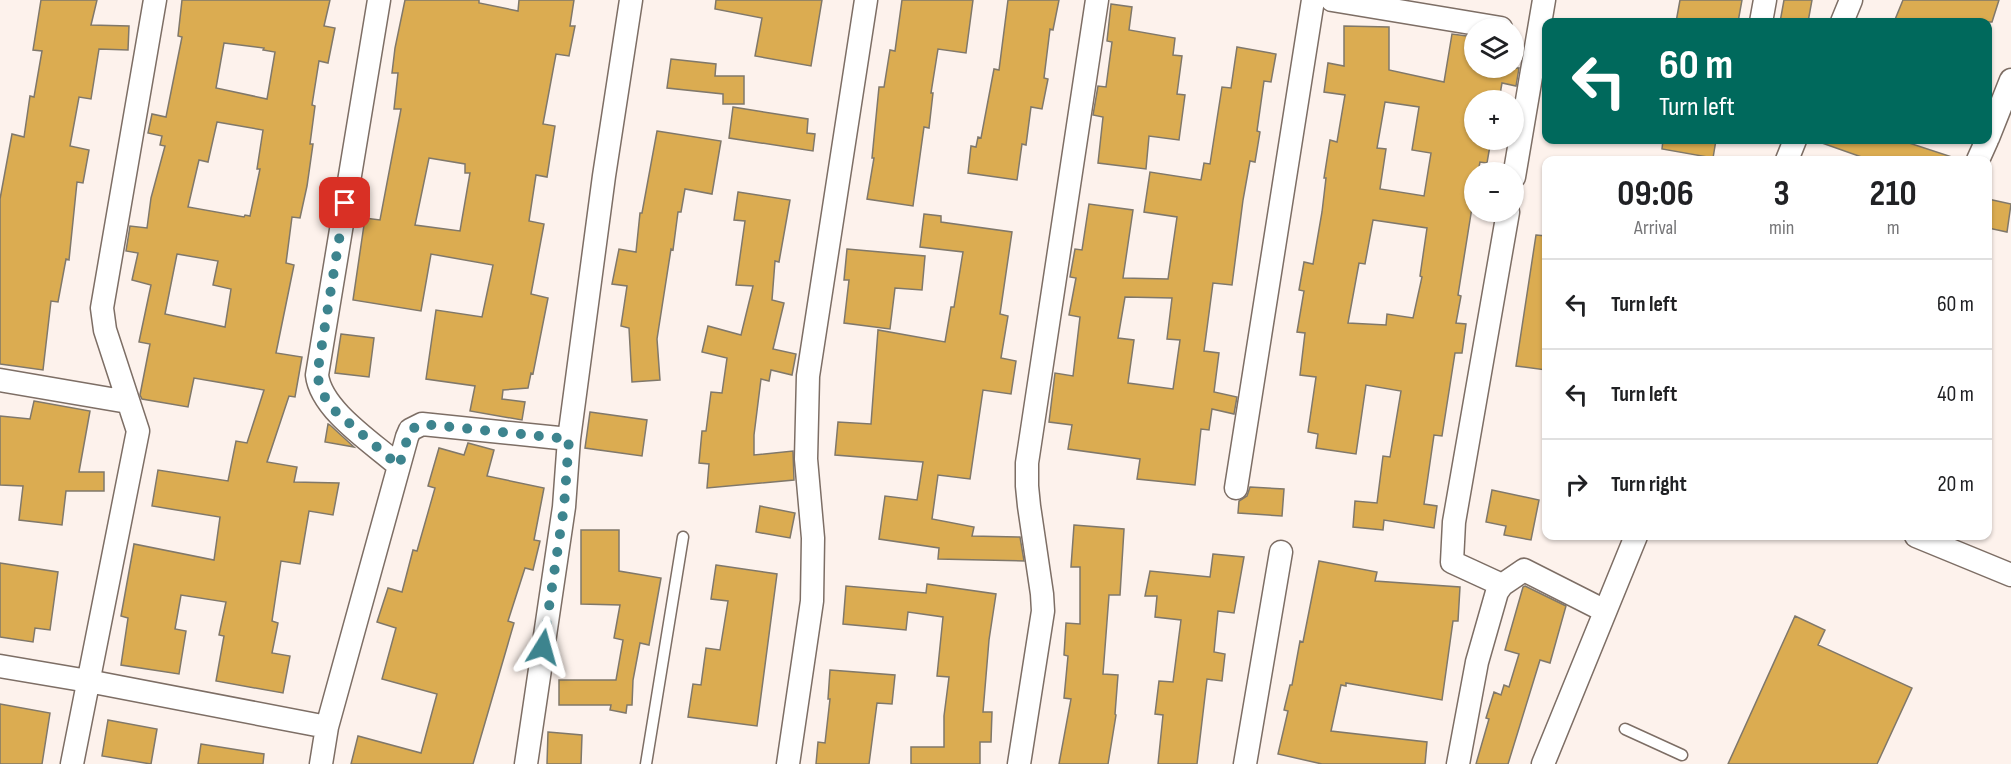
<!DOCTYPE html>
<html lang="en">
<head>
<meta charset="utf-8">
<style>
  :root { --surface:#fff; --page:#f2f2f2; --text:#202124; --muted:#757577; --line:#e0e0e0 }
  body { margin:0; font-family:"Sofia Sans Condensed",sans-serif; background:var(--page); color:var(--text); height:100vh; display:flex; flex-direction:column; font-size:22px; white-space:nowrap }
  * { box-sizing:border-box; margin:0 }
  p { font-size:20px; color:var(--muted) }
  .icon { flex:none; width:33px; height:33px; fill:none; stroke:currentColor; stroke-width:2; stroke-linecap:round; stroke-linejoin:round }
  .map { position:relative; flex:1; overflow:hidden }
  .details { position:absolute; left:1542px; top:156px; width:450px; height:384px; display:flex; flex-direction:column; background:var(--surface); border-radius:12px; box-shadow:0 2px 4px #0004 }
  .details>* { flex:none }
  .banner { position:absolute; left:1542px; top:18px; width:450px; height:126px; border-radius:12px; box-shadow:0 2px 4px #0004; background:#00695c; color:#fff; overflow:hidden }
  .buttons { position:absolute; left:1464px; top:18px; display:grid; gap:12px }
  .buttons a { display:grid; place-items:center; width:60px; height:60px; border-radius:50%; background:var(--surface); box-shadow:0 2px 4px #0004; font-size:30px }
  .pin { position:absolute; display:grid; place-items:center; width:51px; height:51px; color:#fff; margin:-26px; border-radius:12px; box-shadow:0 3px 9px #0006 }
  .me { position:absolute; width:66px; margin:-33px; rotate:8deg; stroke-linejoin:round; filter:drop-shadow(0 0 4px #0008) }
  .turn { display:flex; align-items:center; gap:21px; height:126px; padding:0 18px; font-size:27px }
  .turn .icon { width:78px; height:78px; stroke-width:2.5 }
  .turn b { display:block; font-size:42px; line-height:51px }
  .eta { display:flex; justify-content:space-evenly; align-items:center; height:102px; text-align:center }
  .eta b { font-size:36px; font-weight:700; line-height:42px }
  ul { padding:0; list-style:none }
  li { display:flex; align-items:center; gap:18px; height:90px; padding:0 18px; border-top:2px solid var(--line) }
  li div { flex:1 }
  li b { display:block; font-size:22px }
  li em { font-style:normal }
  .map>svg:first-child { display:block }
  .building { fill:#dbac51; stroke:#80786a; stroke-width:1.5; fill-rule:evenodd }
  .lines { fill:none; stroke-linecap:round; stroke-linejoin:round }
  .lane-casing { stroke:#7d6e65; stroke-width:13 }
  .street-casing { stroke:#7d6e65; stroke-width:25 }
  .lane { stroke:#fff; stroke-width:10 }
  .street { stroke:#fff; stroke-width:22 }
  .route { stroke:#3d848e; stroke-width:10; stroke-dasharray:0 18 }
</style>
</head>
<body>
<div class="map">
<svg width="2011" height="764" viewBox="0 0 2011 764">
  <rect width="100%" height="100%" fill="#fdf2ec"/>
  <!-- building -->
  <path class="building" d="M 41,0 L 97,0 L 91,25 L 129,26 L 128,50 L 99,49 L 91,99 L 79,97 L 70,146 L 89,150 L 83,183 L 77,182 L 69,260 L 66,259 L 58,302 L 51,301 L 43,370 L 0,364 L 0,199 L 12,134 L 24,137 L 30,96 L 34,97 L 42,51 L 33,50 Z
    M 182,0 L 330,0 L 324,26 L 335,28 L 328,63 L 319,61 L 312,105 L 315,106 L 310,144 L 313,144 L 307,186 L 300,218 L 292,217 L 286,263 L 294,265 L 276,353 L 302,357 L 295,397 L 289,396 L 267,462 L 297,467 L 294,482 L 339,483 L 333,515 L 309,511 L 300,564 L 281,561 L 272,621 L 278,623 L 272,653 L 290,656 L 283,693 L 216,681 L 224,636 L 219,635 L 226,602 L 181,595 L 175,629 L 186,631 L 179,674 L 121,665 L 128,618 L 121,616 L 134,544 L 214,560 L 220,517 L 152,506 L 158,470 L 228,481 L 236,441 L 247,443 L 264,390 L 194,378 L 188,407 L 142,399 L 140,395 L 150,344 L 139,342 L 151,285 L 132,280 L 138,253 L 126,251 L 130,226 L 147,228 L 151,198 L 165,146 L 160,145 L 162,136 L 148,133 L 152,114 L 166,117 L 182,37 L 178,36 ZM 224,43 L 264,48 L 263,50 L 275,52 L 267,99 L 216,88 ZM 217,122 L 263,130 L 257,169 L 260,169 L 250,216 L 245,215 L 244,217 L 188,207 L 199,160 L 208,162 ZM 177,254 L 218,261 L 213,285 L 231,289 L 225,327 L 165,314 Z
    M 405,0 L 479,0 L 479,3 L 518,11 L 519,0 L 574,0 L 570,26 L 575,26 L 569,56 L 556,54 L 543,124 L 555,126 L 547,177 L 536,175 L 529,221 L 544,224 L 531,294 L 548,298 L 533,374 L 531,373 L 528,388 L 503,390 L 502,399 L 525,402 L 522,420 L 470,411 L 475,386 L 426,379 L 436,310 L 482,317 L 493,265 L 431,254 L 421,311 L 353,300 L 365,218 L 380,220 L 401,109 L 394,109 L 398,73 L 392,73 L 395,48 ZM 429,158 L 465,164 L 465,173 L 470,173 L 460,231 L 415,225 Z
    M 716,0 L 822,0 L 811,66 L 755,56 L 762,18 L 715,9 Z
    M 902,0 L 973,0 L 966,53 L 938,49 L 931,93 L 933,93 L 929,128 L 924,127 L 913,206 L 867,199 L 874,158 L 872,158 L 879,87 L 884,87 L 890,50 L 895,51 Z
    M 1008,0 L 1059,0 L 1053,30 L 1050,29 L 1044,78 L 1048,79 L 1042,109 L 1031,107 L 1026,145 L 1022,144 L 1017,180 L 968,173 L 971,146 L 976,147 L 978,137 L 981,138 L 994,69 L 999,70 Z
    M 1680,0 L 1742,0 L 1738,22 L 1676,22 Z
    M 1784,0 L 1812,0 L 1808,22 L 1780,22 Z
    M 1903,0 L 1999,0 L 1992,22 L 1894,22 Z
    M 1111,4 L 1132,7 L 1129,30 L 1175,38 L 1173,55 L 1182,56 L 1177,94 L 1185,95 L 1179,140 L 1149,136 L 1146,169 L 1098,163 L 1103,117 L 1093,115 L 1098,86 L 1106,87 L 1112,42 L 1107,41 Z
    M 1344,26 L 1389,27 L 1389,70 L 1444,82 L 1452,34 L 1474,37 L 1474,68 L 1519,68 L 1516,86 L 1502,83 L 1499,100 L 1474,100 L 1474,140 L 1491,140 L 1487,163 L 1480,162 L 1478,172 L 1474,172 L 1474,195 L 1458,295 L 1461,296 L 1456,323 L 1466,324 L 1462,353 L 1455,353 L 1442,436 L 1434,435 L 1424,504 L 1437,506 L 1434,528 L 1384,520 L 1383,530 L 1353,527 L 1355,501 L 1377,503 L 1383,456 L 1390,457 L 1401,391 L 1366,385 L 1356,454 L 1316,448 L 1318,434 L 1308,432 L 1316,377 L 1300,375 L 1305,333 L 1297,332 L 1304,291 L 1299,290 L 1304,262 L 1313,264 L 1322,212 L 1326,178 L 1324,178 L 1330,140 L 1337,142 L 1345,95 L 1324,92 L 1328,63 L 1344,66 ZM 1385,102 L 1419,107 L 1412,150 L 1431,153 L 1424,196 L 1380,189 L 1386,149 L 1377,148 ZM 1373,220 L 1427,228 L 1420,276 L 1422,277 L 1413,318 L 1387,314 L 1386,325 L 1348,323 L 1359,263 L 1365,264 Z
    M 1237,47 L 1276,54 L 1271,82 L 1264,81 L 1257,131 L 1260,132 L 1255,162 L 1250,161 L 1243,200 L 1232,285 L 1213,283 L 1204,351 L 1219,353 L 1214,392 L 1237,397 L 1234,414 L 1212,409 L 1209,430 L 1201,429 L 1195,485 L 1137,479 L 1140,459 L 1068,449 L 1072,425 L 1049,422 L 1055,373 L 1073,376 L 1080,317 L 1069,315 L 1076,278 L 1070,277 L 1075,249 L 1082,250 L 1089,204 L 1133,210 L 1123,278 L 1168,279 L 1177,217 L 1144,212 L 1150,172 L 1201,180 L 1204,163 L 1210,164 L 1222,87 L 1231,88 ZM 1125,297 L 1172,298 L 1167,339 L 1180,340 L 1173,389 L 1128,383 L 1134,340 L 1118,338 Z
    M 671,59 L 716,64 L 715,76 L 744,76 L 744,104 L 723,104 L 723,94 L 667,88 Z
    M 733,107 L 808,119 L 807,133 L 815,134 L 813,151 L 729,138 Z
    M 657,131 L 721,141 L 712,194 L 685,189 L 681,212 L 678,212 L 673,250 L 671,249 L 657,339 L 660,380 L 632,382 L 629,328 L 621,326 L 627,286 L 612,284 L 619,249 L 636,252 L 640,213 L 642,213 Z
    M 1663,140 L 1716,140 L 1713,158 L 1662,149 Z
    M 1819,140 L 1900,140 L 1952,157 L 1952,160 L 1870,160 L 1819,142 Z
    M 738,192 L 790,200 L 779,262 L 775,261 L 772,300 L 784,303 L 773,349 L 796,354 L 792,375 L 771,370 L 769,381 L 761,379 L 754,435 L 754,455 L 793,451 L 794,480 L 707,488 L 709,464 L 699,463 L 702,431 L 706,431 L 711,392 L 722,393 L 727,358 L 702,352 L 708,326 L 741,335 L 753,286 L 736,285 L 745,221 L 734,220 Z
    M 1988,199 L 2011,204 L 2007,232 L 1988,228 Z
    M 924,214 L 941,216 L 941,222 L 1012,232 L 1000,314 L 1008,316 L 1001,358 L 1016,361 L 1011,394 L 983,390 L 970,479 L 938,475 L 932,519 L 974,527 L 972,536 L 1020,537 L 1024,561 L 938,559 L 939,548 L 879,539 L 885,496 L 917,500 L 923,462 L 835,455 L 838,422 L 871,424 L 878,330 L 945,342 L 951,307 L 954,307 L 963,252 L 920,247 Z
    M 1536,235 L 1546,236 L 1546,370 L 1516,366 Z
    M 847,249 L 925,256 L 922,290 L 895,288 L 890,329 L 844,323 L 849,280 L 844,280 Z
    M 341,334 L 374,338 L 369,377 L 335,373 Z
    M 34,401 L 90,411 L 79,472 L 104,472 L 104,491 L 66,491 L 62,525 L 19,520 L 23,486 L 0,485 L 0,416 L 30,419 Z
    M 590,412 L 647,420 L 642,456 L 585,448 Z
    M 328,424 L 330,425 L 354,447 L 325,442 Z
    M 468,443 L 494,450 L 487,476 L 544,488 L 534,540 L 540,541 L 533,570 L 525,568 L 508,621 L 514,623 L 473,764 L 351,764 L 358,736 L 421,753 L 437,694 L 382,679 L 396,628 L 377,622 L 388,588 L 402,592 L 413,550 L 417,551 L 435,488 L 428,486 L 439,448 L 464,455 Z
    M 1250,487 L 1284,489 L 1282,516 L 1238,513 L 1239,501 L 1247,496 Z
    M 1492,490 L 1539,500 L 1531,540 L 1504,535 L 1506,526 L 1486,522 Z
    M 760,506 L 795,513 L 790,538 L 756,532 Z
    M 1074,525 L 1124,529 L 1120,595 L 1109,595 L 1103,674 L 1118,675 L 1115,714 L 1116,715 L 1108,764 L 1059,764 L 1071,699 L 1064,698 L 1068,656 L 1064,655 L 1066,623 L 1080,624 L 1080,567 L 1071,567 Z
    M 581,530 L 619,530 L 619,571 L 661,578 L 649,645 L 640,643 L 633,680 L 632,705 L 627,705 L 626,713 L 610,710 L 611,705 L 559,705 L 559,680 L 616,680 L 623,640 L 614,638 L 620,605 L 581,604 Z
    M 1213,554 L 1244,557 L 1234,613 L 1218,611 L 1214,652 L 1225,654 L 1222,681 L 1207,679 L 1197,764 L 1158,764 L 1163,715 L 1155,714 L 1159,681 L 1173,682 L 1181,620 L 1155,617 L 1157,596 L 1145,596 L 1150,571 L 1210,577 Z
    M 1319,561 L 1377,572 L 1375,581 L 1460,587 L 1458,621 L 1453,621 L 1442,700 L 1346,683 L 1346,686 L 1341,685 L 1331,731 L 1427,742 L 1425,764 L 1322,764 L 1278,754 L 1288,711 L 1284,710 L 1290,685 L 1292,685 L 1300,641 L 1303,642 Z
    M 0,563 L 58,572 L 50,630 L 35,628 L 33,642 L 0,637 Z
    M 716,565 L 777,574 L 757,726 L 688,717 L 693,684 L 701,685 L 706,648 L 720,650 L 728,601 L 711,599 Z
    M 927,584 L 996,594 L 989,640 L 983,712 L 992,712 L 991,742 L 980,742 L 980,764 L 911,764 L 911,747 L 944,747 L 944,716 L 949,677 L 937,676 L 943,617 L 908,612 L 906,630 L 843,624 L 846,586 L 926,593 Z
    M 1525,586 L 1566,606 L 1550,663 L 1540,660 L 1508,764 L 1476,764 L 1489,719 L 1486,718 L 1494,692 L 1501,695 L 1504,685 L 1509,687 L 1519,654 L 1505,650 L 1523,587 Z
    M 1795,616 L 1825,630 L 1818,645 L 1912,688 L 1877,764 L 1728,764 Z
    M 830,670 L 895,675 L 892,704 L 877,703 L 869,764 L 816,764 L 818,742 L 825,743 L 830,699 L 828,699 Z
    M 0,704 L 50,713 L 42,764 L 0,764 Z
    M 108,720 L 157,729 L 151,764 L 102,756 Z
    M 548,732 L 582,735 L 581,764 L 547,764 Z
    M 201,744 L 264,754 L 263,764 L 198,764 Z"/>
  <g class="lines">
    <!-- lane casing -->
    <g class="lane-casing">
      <path id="lane" d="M 1625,729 L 1682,755
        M 646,764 L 683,537"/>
    </g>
    <!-- street casing -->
    <g class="street-casing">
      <path id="street" d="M 379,0 L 317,375 C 321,410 373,443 399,466
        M 1332,0 L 1501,28
        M 1761,22 L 1765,0
        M 1842,22 L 1851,0
        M 1988,138 L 2011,80
        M 1787,160 L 1795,140
        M 1978,160 L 1987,140
        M 1514,177 L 1544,0
        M 0,380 L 128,402
        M 1236,488 L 1313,0
        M 1916,536 L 2011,575
        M 1502,585 L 1452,562 L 1454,522 L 1508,212
        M 0,666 L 88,681 L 327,727
        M 72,764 L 138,431 L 105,330 L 102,308 L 155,0
        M 321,764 L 327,727 L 407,437 L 410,430 L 422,424 L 569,439
        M 526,764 L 564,507 L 569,439 L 604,176 L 631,0
        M 788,764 L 812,601 L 813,538 L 806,459 L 808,376 L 866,0
        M 1019,764 L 1043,611 L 1042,594 L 1029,506 L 1027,486 L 1027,463 L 1097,0
        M 1245,764 L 1281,552
        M 1458,764 L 1477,662 L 1497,592 L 1502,585 L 1524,570 L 1605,611
        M 1543,764 L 1636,536"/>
    </g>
    <!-- lane -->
    <use href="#lane" class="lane"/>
    <!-- street -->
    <use href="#street" class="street"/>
  </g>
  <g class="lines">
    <!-- route -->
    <path class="route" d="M 345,203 L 317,375 L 322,393 L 334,410 L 399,466 L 410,430 L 422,424 L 569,439 L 564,507 L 543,647"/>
  </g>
</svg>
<div class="buttons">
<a><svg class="icon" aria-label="layers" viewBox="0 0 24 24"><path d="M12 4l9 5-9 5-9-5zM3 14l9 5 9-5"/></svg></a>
<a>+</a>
<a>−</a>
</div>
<div class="pin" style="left:345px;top:203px;background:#d93025"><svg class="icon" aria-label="arrive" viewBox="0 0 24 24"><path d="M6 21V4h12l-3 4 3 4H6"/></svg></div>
<svg class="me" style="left:543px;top:647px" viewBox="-20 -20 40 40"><path d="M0-17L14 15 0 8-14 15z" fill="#3d848e" stroke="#fff" stroke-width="4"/></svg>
<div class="banner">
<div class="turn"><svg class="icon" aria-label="left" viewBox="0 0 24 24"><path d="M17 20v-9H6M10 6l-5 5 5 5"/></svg><div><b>60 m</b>Turn left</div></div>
</div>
<section class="details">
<div class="eta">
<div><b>09:06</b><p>Arrival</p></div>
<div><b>3</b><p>min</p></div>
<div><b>210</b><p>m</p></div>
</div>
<ul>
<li><svg class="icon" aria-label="left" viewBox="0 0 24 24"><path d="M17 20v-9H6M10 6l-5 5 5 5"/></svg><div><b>Turn left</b></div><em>60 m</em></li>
<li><svg class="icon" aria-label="left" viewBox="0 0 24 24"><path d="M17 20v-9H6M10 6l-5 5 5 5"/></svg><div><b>Turn left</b></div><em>40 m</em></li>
<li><svg class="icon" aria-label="right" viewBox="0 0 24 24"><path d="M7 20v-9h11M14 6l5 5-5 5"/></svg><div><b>Turn right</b></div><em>20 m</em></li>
</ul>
</section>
</div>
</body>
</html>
